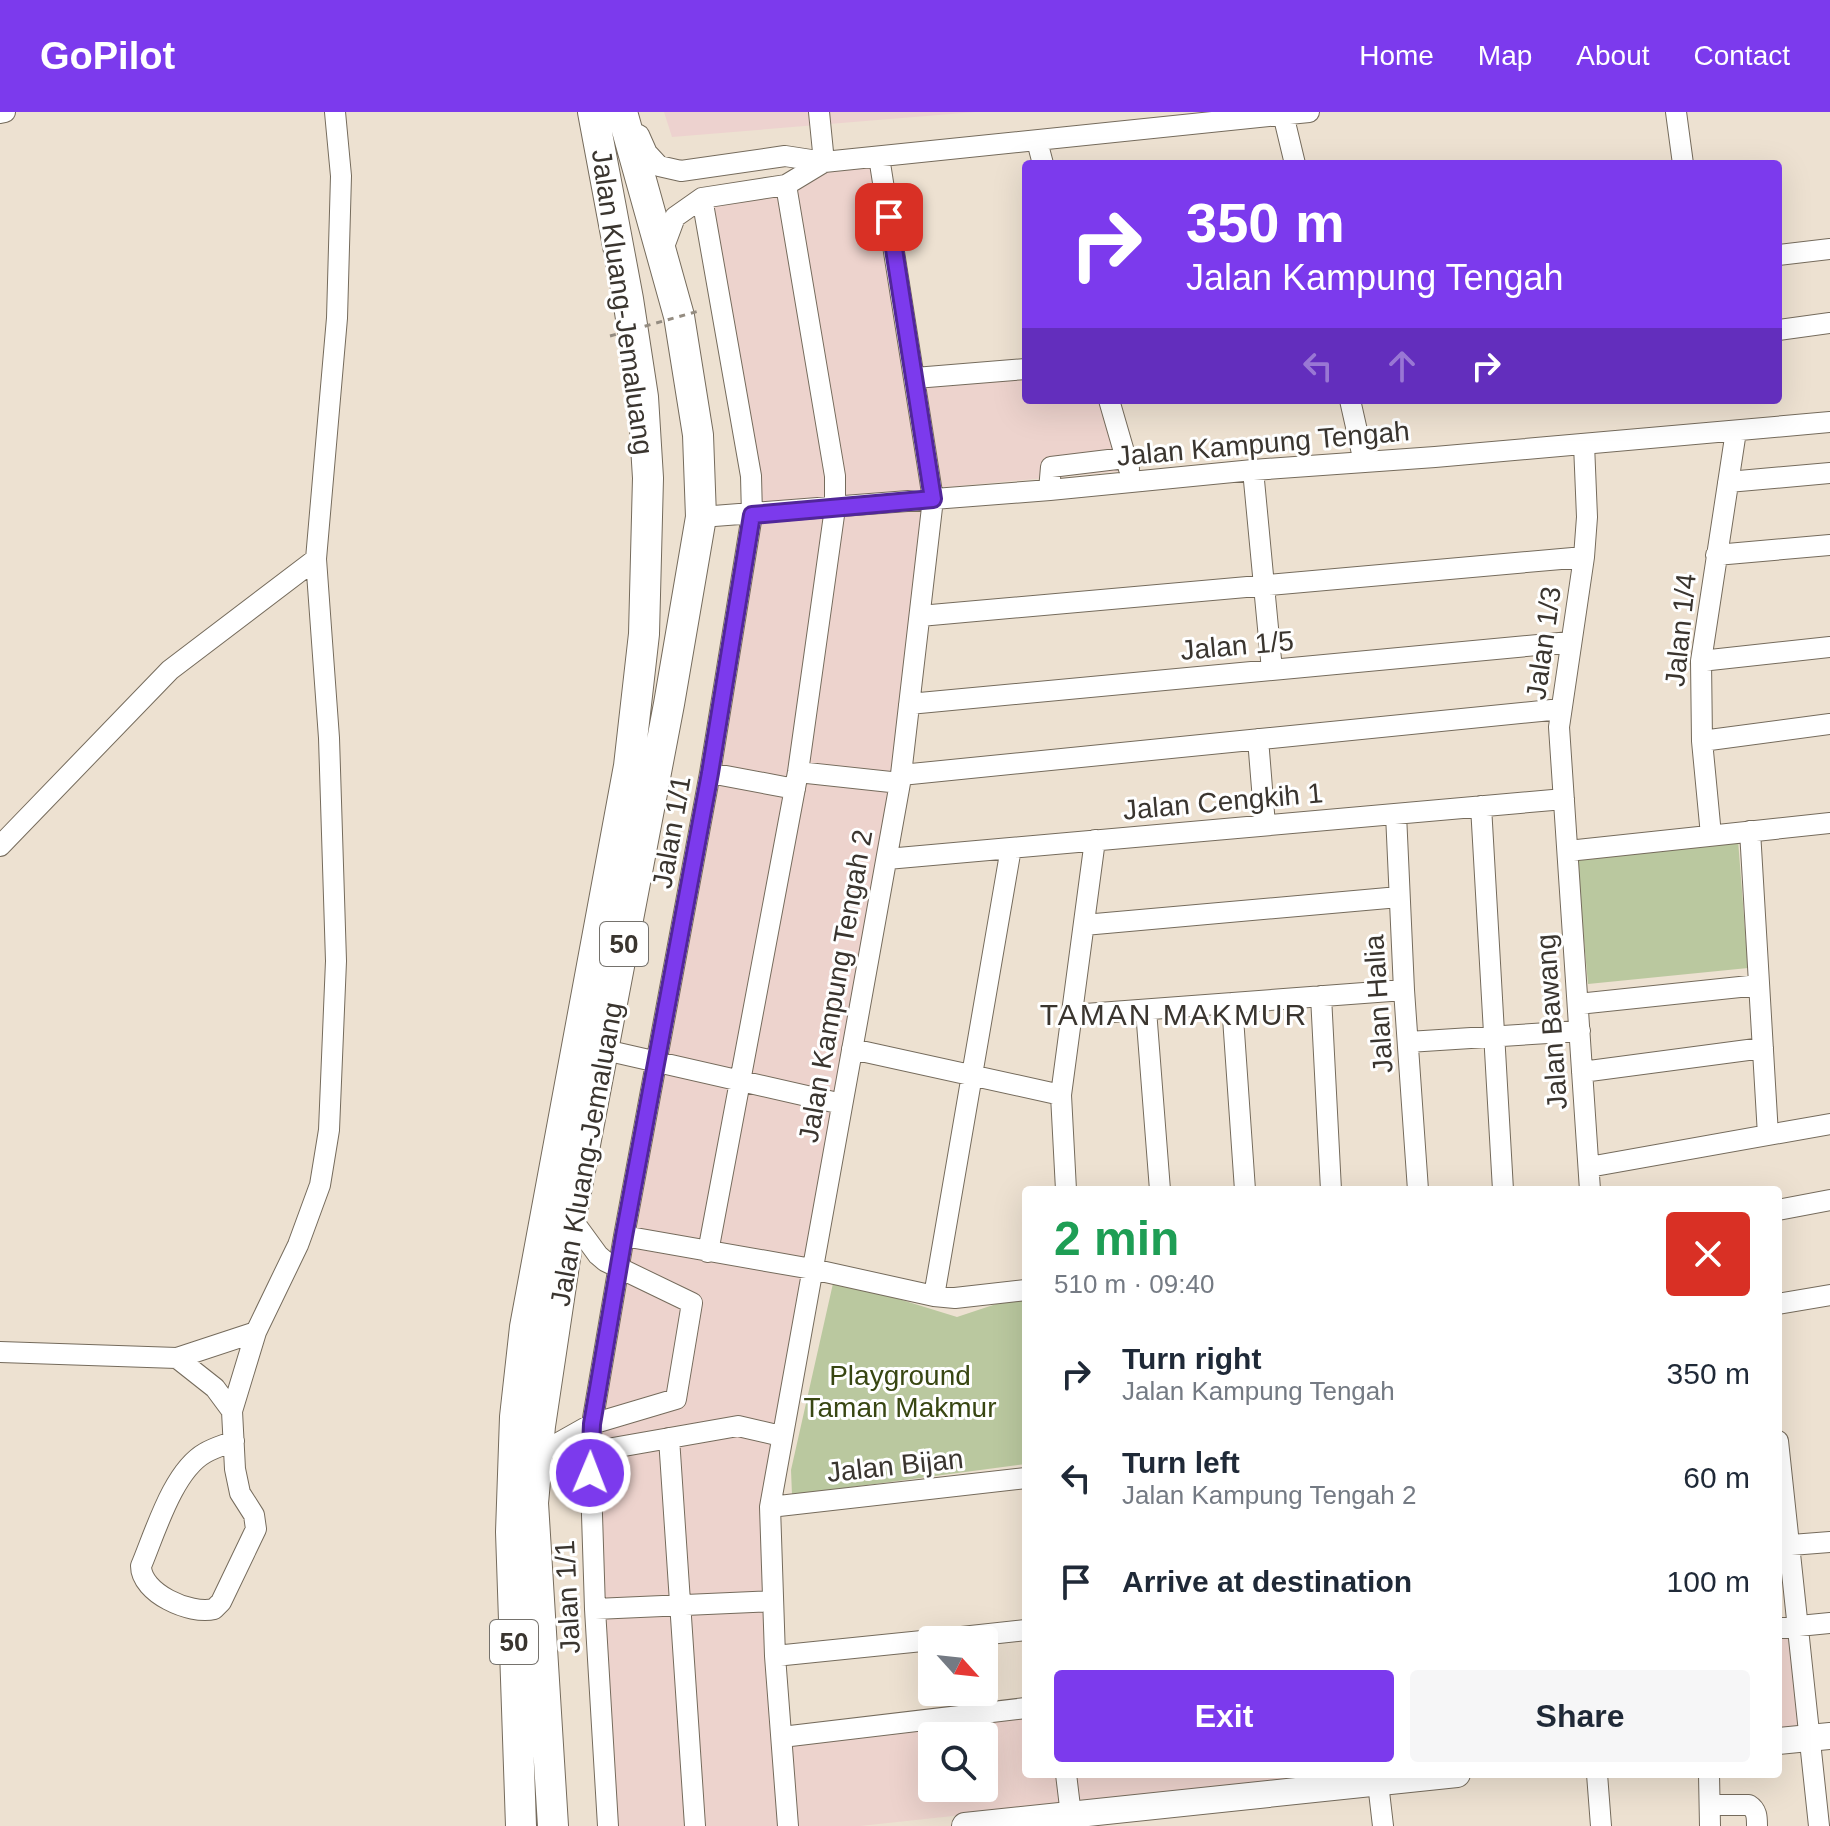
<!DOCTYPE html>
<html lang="en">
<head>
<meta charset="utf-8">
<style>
  :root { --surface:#fff; --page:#f6f6f7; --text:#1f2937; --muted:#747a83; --accent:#7c3aed }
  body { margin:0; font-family:Helvetica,sans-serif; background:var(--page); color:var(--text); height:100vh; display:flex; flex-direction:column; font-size:30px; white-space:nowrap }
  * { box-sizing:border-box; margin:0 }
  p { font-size:26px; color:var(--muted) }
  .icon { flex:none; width:44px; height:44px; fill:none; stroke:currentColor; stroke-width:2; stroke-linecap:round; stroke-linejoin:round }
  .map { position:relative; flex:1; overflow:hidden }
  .drawer { position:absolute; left:1022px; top:1074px; width:760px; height:592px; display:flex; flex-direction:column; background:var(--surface); border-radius:8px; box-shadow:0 8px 32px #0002 }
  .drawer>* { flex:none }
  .hud { position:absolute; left:1022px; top:48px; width:760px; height:244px; border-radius:8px; box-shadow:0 8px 32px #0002; background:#7c3aed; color:#fff; overflow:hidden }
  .needle { width:52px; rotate:117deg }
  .controls { position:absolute; left:918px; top:1514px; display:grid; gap:16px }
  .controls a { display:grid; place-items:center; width:80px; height:80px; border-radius:8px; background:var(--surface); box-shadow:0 8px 32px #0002; font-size:40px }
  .pin { position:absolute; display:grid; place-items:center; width:68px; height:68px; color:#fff; margin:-34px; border-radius:16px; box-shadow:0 4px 12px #0006 }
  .me { position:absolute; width:88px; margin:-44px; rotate:1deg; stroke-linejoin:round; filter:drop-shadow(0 0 6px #0008) }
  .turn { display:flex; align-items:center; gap:28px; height:168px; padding:0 32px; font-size:36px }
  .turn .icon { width:104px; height:104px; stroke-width:2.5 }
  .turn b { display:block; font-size:56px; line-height:68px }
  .lanes { display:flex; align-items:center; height:76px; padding:0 32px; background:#0003; justify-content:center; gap:40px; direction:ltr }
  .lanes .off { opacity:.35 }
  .round { display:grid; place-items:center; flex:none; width:84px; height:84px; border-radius:8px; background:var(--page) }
  .overview { display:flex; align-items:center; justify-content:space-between; height:136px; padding:0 32px }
  h1 { font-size:48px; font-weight:700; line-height:60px; color:#1e9e55 }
  .cta { display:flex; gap:16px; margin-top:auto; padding:16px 32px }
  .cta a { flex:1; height:92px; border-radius:8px; background:var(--accent); color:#fff; font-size:32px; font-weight:700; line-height:92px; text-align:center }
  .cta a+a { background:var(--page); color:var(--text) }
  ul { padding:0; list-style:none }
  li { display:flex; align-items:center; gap:24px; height:104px; padding:0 32px }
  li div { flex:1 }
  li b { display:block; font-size:30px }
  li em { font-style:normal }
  header { display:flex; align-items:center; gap:48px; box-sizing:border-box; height:112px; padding:0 40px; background:var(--accent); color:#fff }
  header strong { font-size:38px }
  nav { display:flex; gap:44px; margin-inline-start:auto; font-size:28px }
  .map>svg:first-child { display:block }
  .commercial { fill:#edd3cd; fill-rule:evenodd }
  .education { fill:#edd2cf }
  .green { fill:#bac89f }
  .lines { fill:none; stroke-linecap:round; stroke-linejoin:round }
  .minor-casing { stroke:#756b5c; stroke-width:22 }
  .major-casing { stroke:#756b5c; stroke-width:28 }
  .highway-casing { stroke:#756b5c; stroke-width:32 }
  .minor { stroke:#fff; stroke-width:20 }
  .major { stroke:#fff; stroke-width:26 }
  .highway { stroke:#fff; stroke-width:30 }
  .path-bridge { stroke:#948c81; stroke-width:3; stroke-dasharray:6 6; stroke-linecap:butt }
  .route-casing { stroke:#51269a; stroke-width:20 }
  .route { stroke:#7c3aed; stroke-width:14 }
  .labels { text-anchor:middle; stroke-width:6; stroke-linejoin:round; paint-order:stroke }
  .shield { fill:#fff; stroke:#75726d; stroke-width:2 }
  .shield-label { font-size:26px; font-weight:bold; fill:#3a352f }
  .street-label { font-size:28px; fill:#3a352f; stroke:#fff }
  .park-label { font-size:28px; fill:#384612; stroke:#fff }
  .neighbourhood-label { font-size:30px; letter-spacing:2px; fill:#3a352f; stroke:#fff }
</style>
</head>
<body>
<header>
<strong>GoPilot</strong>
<nav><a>Home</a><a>Map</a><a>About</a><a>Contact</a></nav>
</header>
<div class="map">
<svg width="1830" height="1714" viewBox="0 0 1830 1714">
  <rect width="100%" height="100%" fill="#ede1d1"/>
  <!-- commercial -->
  <path class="commercial" d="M 887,50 L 921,261 L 1026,252 L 1026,288 L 1102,288 L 1122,359 L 925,377 L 893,675 L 771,1340 L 774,1621 L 1026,1593 L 1026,1662 L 1346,1662 L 860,1714 L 601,1714 L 583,1355 L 743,413 L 745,363 L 695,82 ZM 932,1624 L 984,1624 L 984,1676 L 932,1676 Z
    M 1805,1508 L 1815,1614 L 1778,1618 L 1778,1511 Z"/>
  <!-- education -->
  <path class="education" d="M 664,0 L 975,0 L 672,25 Z"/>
  <!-- green -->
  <path class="green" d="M 1738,728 L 1748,856 L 1588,872 L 1576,741 Z
    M 834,1167 L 957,1205 L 1026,1182 L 1026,1352 L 792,1383 L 791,1358 Z"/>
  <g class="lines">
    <!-- minor casing -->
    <g class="minor-casing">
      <path id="minor" d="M 819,0 L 824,50
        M 1676,0 L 1683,52
        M 0,1 L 5,0
        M 1283,2 L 1295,52
        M 639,23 L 647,41 L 659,54 L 681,59 L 785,44 L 824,50 L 1309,0
        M 1037,29 L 1043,52
        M 662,140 L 675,105 L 702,86 L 786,73 L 824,50
        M 1778,143 L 1830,137
        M 1778,218 L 1830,211
        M 915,266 L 1026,257
        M 1109,288 L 1129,357
        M 1350,288 L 1364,350
        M 1584,332 L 1587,405 L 1584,445 L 1559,615 L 1590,1078
        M 1253,358 L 1272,558
        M 1728,370 L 1830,361
        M 1049,378 L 1051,355 L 1125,346
        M 701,405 L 1050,378 L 1253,358 L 1435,345 L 1830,310
        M 1716,443 L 1830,433
        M 920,504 L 1584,445
        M 1701,549 L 1830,535
        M 909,592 L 1570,530
        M 1258,627 L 1265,713
        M 1702,629 L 1830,612
        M 798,660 L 900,671
        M 710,661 L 795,677
        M 901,663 L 1561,597
        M 1481,694 L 1503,1078
        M 1396,702 L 1404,878 L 1418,1078
        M 1750,719 L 1768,1023
        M 1711,723 L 1702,629 L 1701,549 L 1736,319
        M 0,734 L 170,558 L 316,447
        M 1568,739 L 1830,711
        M 887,747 L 1564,687
        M 1084,813 L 1399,785
        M 1321,884 L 1331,1078
        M 1232,891 L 1245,1078
        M 1578,892 L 1759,873
        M 1146,898 L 1160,1078
        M 1072,903 L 1404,878
        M 1408,930 L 1580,919
        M 852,937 L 1061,983
        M 605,938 L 842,992
        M 1582,960 L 1763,936
        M 1589,1055 L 1830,1012
        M 1066,1078 L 1061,983 L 1095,728
        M 1778,1098 L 1830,1088
        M 624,1124 L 812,1157 L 934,1184 L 955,1186 L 1026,1178
        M 708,1140 L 798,660 L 835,396 L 835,364 L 786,73
        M 934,1184 L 1011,736
        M 1778,1192 L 1830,1183
        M 0,1240 L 177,1246 L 256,1220
        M 177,1246 L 215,1276 L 232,1299
        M 669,1326 L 695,1714
        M 234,1329 C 224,1333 213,1336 205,1341 C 173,1359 155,1421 141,1454 C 141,1481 190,1503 214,1497 L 221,1490 L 256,1417 L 254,1403 L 240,1381 L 235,1357 L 232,1299 L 256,1220 L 298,1133 L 320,1073 L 329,1018 L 336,849 L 329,626 L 316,447 L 337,206 L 341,64 L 335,0
        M 1778,1329 L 1819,1714
        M 590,1340 L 738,1314 L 781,1324
        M 537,1343 L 592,1312 L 676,1287 L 692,1191 L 605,1149 L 598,1143 L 571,1106
        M 770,1395 L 1026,1366
        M 1778,1434 L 1830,1430
        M 595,1497 L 773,1489
        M 1778,1516 L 1830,1511
        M 934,1528 L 1026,1518
        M 775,1544 L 932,1528
        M 782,1625 L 1026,1596
        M 1066,1662 L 1071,1703
        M 1597,1662 L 1601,1714
        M 1709,1662 L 1710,1714
        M 1378,1671 L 1383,1714
        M 1711,1693 L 1749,1693 C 1757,1698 1757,1705 1757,1714
        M 608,1714 L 595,1497 L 590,1340 L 592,1312 L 624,1124 L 710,661 L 752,403 L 751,364 L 702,86
        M 788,1714 L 775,1544 L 770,1395 L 900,671 L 933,387 L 879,45"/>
    </g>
    <!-- major casing -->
    <g class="major-casing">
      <path id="major" d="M 1778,1629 L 1830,1624
        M 965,1714 L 1457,1662"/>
    </g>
    <!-- highway casing -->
    <g class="highway-casing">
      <path id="highway" d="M 521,1714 L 511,1420 L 515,1305 L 525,1215 L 629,654 L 644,522 L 648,366 L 643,285 L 628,187 L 593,0
        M 553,1714 L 533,1391 L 540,1314 L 571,1106 L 669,592 L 701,405 L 698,323 L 679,204 L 622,0"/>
    </g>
    <!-- minor -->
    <use href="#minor" class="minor"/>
    <!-- major -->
    <use href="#major" class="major"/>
    <!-- highway -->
    <use href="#highway" class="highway"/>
    <!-- path-bridge -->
    <path class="path-bridge" d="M 610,224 L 699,199"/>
  </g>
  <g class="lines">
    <!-- route casing -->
    <g class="route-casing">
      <path id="route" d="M 590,1361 L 592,1312 L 624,1124 L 710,661 L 752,403 L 933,387 L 889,105"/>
    </g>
    <!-- route -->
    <use href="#route" class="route"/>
  </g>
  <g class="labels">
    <!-- shield labels -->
    <g class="shield">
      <rect x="600" y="810" width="48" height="44" rx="6"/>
      <rect x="490" y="1508" width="48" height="44" rx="6"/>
    </g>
    <g class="shield-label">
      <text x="624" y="841">50</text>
      <text x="514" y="1539">50</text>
    </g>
    <!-- street labels -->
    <g class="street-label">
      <text transform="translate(623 190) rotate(82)" y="10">Jalan Kluang-Jemaluang</text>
      <text transform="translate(1263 331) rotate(-5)" y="10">Jalan Kampung Tengah</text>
      <text transform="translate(1680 518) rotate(-84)" y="10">Jalan 1/4</text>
      <text transform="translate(1543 531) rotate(-82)" y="10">Jalan 1/3</text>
      <text transform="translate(1237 533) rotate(-5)" y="10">Jalan 1/5</text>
      <text transform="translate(1223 689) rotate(-5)" y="10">Jalan Cengkih 1</text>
      <text transform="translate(671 720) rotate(-80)" y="10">Jalan 1/1</text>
      <text transform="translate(835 874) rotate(-80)" y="10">Jalan Kampung Tengah 2</text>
      <text transform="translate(1378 892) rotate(-94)" y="10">Jalan Halia</text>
      <text transform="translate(1551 910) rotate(-94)" y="10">Jalan Bawang</text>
      <text transform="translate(586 1042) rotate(-80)" y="10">Jalan Kluang-Jemaluang</text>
      <text transform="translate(895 1353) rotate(-6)" y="10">Jalan Bijan</text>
      <text transform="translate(567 1485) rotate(-93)" y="10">Jalan 1/1</text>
    </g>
    <!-- park labels -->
    <g class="park-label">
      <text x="900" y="1273">Playground<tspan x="900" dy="32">Taman Makmur</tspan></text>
    </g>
    <!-- neighbourhood labels -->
    <g class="neighbourhood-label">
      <text x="1174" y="913">TAMAN MAKMUR</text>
    </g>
  </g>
</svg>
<div class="controls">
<a><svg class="needle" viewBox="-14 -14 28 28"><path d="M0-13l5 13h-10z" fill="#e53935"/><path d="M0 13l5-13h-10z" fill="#747a83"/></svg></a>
<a><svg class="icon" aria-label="search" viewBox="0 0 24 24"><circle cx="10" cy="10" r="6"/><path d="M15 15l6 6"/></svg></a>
</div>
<div class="pin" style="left:889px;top:105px;background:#d93025"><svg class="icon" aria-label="arrive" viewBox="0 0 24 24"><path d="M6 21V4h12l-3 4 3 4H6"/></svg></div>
<svg class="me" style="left:590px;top:1361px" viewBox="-20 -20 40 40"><circle r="17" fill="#7c3aed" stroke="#fff" stroke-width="3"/><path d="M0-11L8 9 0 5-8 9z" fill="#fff"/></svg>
<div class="hud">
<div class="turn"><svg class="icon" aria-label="right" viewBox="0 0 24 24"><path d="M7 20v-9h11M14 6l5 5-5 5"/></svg><div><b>350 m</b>Jalan Kampung Tengah</div></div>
<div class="lanes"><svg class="icon off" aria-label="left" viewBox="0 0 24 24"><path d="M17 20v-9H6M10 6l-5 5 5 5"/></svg><svg class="icon off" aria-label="ahead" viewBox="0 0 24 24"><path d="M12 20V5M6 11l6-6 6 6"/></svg><svg class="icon" aria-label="right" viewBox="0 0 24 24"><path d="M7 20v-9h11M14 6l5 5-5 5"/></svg></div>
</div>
<section class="drawer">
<div class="overview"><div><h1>2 min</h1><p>510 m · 09:40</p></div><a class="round" style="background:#d93025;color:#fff"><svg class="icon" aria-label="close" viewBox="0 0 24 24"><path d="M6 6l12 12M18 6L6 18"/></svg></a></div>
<ul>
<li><svg class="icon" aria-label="right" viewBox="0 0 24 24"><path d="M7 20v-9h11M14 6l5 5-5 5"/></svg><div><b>Turn right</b><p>Jalan Kampung Tengah</p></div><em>350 m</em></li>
<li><svg class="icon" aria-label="left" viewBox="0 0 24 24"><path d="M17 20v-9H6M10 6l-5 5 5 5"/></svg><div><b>Turn left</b><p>Jalan Kampung Tengah 2</p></div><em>60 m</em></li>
<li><svg class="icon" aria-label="arrive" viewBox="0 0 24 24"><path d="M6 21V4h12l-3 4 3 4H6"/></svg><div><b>Arrive at destination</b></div><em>100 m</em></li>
</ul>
<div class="cta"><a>Exit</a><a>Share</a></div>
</section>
</div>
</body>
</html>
